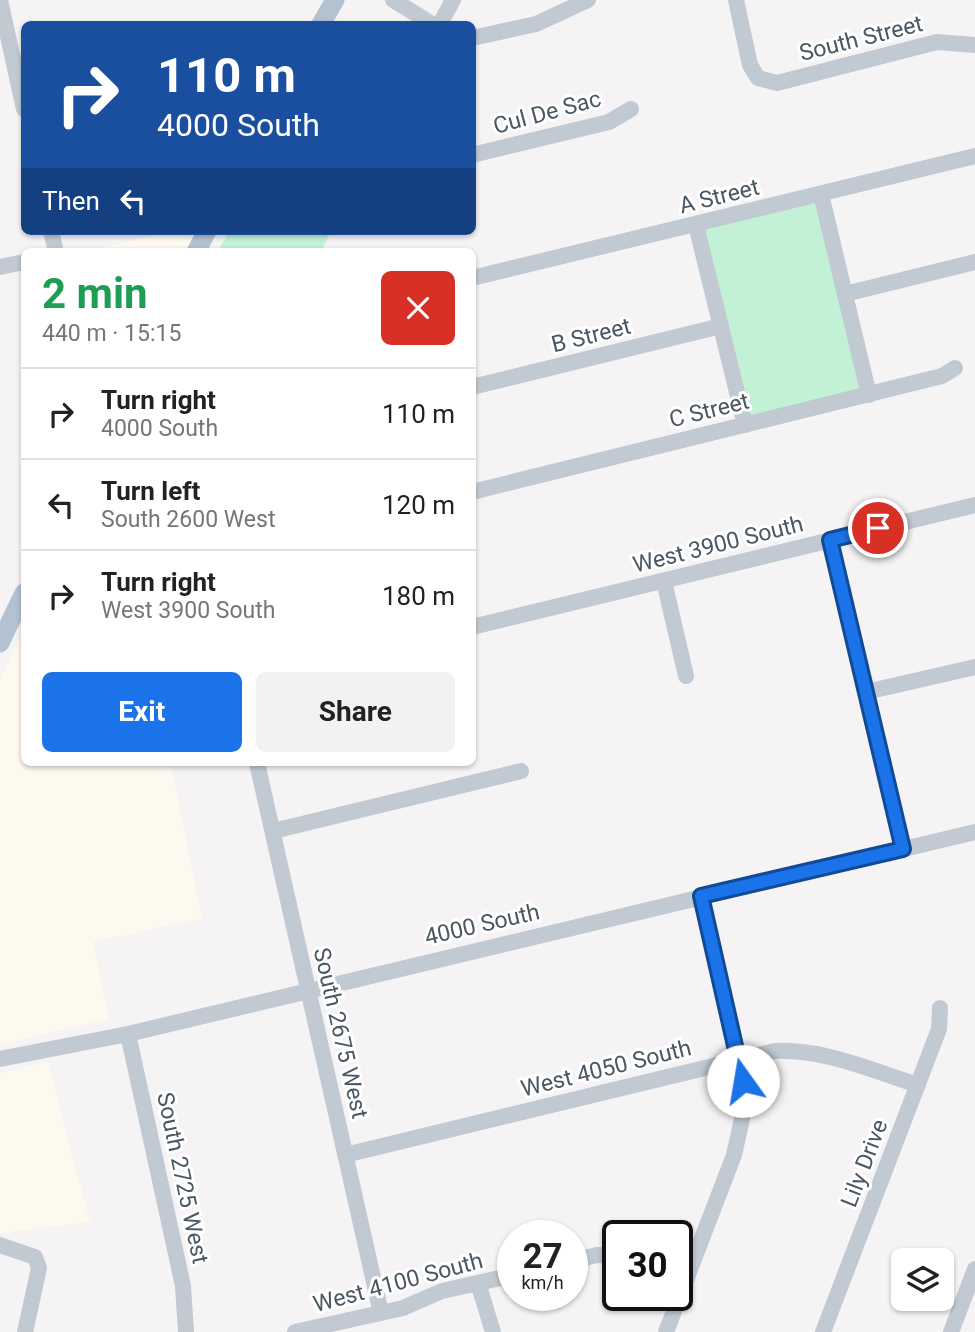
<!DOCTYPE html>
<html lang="en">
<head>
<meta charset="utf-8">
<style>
  :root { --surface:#fff; --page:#f2f2f2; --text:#222; --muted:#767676; --line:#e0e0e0; --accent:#1a73e8 }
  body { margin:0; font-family:Roboto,sans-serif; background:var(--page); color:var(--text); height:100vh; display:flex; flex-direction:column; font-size:26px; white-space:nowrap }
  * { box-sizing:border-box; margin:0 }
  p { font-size:23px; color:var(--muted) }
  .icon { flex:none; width:38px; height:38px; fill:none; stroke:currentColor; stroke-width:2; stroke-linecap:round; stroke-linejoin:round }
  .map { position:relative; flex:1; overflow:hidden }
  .panel { position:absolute; left:21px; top:248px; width:455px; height:518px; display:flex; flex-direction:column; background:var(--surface); border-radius:10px; box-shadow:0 2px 5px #0004 }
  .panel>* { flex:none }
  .hud { position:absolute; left:21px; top:21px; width:455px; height:214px; border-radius:10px; box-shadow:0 2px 5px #0004; background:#1a4fa0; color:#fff; overflow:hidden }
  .fabs { position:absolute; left:891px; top:1248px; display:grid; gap:14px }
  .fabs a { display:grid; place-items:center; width:63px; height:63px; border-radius:10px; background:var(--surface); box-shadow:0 2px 5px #0004; font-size:35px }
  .speed { position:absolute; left:497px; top:1220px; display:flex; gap:14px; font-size:35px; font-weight:700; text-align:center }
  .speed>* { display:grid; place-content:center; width:91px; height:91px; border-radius:50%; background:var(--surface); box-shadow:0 2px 5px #0004; line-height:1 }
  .speed small { font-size:18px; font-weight:400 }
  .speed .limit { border:4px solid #111; border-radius:10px; background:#fff; color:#111 }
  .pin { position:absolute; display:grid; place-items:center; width:60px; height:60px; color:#fff; margin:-30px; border:4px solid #fff; border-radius:50%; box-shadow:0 2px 7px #0007 }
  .me { position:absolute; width:77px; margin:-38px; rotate:347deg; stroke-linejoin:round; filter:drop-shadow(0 0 5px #0008) }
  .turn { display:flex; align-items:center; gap:24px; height:147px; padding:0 21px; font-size:32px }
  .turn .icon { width:91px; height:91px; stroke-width:2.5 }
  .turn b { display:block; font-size:49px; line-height:60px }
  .then { display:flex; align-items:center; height:66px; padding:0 21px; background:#0003; gap:14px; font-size:26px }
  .round { display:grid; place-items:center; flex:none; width:74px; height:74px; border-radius:10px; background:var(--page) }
  .headline { display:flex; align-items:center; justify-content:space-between; height:119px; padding:0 21px }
  h1 { font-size:42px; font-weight:700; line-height:52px; color:#1e9e55 }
  .cta { display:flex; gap:14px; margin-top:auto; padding:14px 21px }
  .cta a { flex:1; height:80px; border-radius:10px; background:var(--accent); color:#fff; font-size:28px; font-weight:700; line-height:80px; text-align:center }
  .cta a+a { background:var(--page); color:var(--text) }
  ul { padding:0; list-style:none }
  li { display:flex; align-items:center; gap:21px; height:91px; padding:0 21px; border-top:2px solid var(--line) }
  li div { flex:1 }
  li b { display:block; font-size:26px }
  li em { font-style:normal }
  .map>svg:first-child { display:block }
  .commercial { fill:#fdf9ef }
  .green { fill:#c3f1d5 }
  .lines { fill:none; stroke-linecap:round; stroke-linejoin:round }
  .minor { stroke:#c1cad2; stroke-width:16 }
  .major { stroke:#b3c2d1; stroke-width:19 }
  .route-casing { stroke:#114b97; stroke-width:18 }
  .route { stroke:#1a73e8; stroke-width:12 }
  .labels { text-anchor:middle; stroke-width:6; stroke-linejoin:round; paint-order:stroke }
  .street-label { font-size:23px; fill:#4a5661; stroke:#fff }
</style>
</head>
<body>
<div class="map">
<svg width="975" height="1332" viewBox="0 0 975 1332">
  <rect width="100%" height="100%" fill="#f5f3f3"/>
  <!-- commercial -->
  <path class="commercial" d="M 172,231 L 207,231 L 195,252 L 85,252 Z
    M 24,628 L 24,763 L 171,763 L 202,918 L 93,942 L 109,1019 L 0,1045 L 0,679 Z
    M 48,1062 L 90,1222 L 0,1233 L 0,1073 Z"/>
  <!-- green -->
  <path class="green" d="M 819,202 L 864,389 L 746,419 L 700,229 Z
    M 230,231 L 331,231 L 322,250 L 313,252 L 217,252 Z"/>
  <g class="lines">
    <!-- minor -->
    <path class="minor" d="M 0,0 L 24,109
      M 393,0 L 432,24
      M 736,0 L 750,65 L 758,78 L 777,83 L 937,42 L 975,45
      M 440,24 L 453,0
      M 472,38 L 536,24 L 588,0
      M 472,155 L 609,122 L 631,109
      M 821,194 L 869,395
      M 696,225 L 745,425
      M 51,231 L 56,252
      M 0,267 L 24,262
      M 472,278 L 975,156
      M 845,294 L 975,262
      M 472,387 L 721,326
      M 472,492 L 942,376 L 955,368
      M 830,540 L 903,849
      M 664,581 L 686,676
      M 472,627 L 975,505
      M 866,692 L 975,667
      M 257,763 L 381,1313
      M 273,831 L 521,771
      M 128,1034 L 183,1286 L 186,1332
      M 0,1059 L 128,1034 L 975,832
      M 345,1155 L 775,1051 C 825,1049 871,1070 918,1085
      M 0,1245 L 35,1257 L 39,1268 L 25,1332
      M 572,1261 L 597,1255 L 618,1256
      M 478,1283 L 493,1332
      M 295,1332 L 403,1308 L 442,1291 L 513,1275
      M 666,1332 L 734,1155 L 742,1119 L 743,1081 L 701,896
      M 823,1332 L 939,1029 L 940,1008
      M 951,1332 L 975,1269"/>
    <!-- major -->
    <path class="major" d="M 321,24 L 335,0
      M 196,252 L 207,231
      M 0,643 L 24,593"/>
  </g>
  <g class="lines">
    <!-- route casing -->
    <g class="route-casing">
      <path id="route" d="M 743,1081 L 701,896 L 903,849 L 830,540 L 878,528"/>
    </g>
    <!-- route -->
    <use href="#route" class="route"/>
  </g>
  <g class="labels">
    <!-- street labels -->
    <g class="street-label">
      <text transform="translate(861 38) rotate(-14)" y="8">South Street</text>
      <text transform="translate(547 112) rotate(-15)" y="8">Cul De Sac</text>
      <text transform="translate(719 196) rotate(-14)" y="8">A Street</text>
      <text transform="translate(591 335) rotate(-14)" y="8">B Street</text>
      <text transform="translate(709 410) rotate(-14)" y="8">C Street</text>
      <text transform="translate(718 544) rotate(-14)" y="8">West 3900 South</text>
      <text transform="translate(482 924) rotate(-13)" y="8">4000 South</text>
      <text transform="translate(341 1033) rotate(77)" y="8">South 2675 West</text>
      <text transform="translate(606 1068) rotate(-14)" y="8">West 4050 South</text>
      <text transform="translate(864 1163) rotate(-69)" y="8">Lily Drive</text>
      <text transform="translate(183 1178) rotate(78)" y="8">South 2725 West</text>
      <text transform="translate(398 1282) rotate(-15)" y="8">West 4100 South</text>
    </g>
  </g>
</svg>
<div class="fabs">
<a><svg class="icon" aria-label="layers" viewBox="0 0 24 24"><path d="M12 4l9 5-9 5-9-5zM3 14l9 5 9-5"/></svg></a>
</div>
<div class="speed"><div>27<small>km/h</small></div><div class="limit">30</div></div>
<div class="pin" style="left:878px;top:528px;background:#d93025"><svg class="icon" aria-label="arrive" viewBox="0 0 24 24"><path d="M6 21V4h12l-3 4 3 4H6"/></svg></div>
<svg class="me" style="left:743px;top:1081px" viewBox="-20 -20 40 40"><circle r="19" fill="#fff"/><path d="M0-13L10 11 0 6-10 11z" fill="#1a73e8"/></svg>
<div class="hud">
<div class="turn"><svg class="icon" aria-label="right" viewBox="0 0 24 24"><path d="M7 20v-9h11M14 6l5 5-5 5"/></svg><div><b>110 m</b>4000 South</div></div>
<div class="then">Then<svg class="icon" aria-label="left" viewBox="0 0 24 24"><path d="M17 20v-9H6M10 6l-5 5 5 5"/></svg></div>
</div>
<section class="panel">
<div class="headline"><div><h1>2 min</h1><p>440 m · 15:15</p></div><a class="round" style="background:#d93025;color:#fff"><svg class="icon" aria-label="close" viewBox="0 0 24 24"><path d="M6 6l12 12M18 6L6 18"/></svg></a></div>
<ul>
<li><svg class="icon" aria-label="right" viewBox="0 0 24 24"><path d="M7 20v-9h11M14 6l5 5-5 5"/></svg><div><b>Turn right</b><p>4000 South</p></div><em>110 m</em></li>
<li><svg class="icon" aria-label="left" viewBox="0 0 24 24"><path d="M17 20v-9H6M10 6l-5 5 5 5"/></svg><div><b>Turn left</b><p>South 2600 West</p></div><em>120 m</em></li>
<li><svg class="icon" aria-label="right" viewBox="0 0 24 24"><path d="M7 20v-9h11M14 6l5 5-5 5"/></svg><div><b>Turn right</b><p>West 3900 South</p></div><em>180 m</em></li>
</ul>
<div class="cta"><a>Exit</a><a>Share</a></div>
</section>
</div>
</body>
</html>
